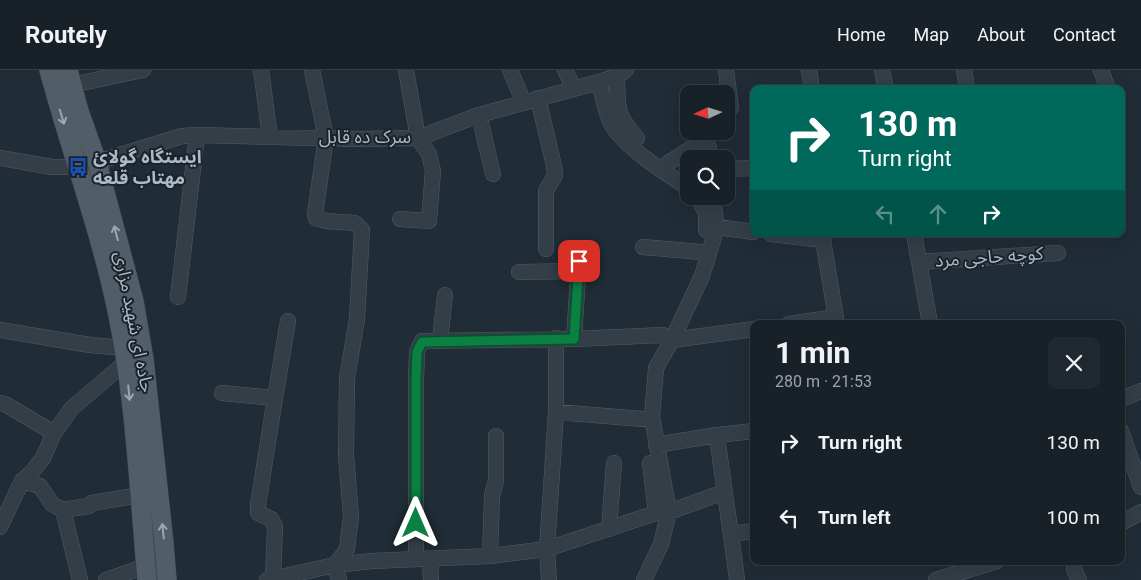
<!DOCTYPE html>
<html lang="en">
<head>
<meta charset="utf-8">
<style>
  :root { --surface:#182128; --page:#212930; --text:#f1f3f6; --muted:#9fa3a8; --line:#363e45 }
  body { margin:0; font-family:Roboto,"Noto Sans Arabic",sans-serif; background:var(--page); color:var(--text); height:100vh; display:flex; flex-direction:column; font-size:19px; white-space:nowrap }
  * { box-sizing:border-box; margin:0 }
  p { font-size:16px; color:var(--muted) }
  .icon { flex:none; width:28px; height:28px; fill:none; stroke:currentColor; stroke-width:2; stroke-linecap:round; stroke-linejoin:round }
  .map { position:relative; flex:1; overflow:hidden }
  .panel { position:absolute; left:750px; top:250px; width:375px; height:245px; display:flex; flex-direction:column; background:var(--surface); border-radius:10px; box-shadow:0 5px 20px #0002,0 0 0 1px var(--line) }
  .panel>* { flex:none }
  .hud { position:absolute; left:750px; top:15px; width:375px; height:152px; border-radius:10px; box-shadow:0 5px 20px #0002,0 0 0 1px var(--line); background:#00695c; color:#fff; overflow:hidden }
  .needle { width:32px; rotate:266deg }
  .controls { position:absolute; left:680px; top:15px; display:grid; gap:10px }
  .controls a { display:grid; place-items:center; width:55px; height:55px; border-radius:10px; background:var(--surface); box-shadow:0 5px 20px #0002,0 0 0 1px var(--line); font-size:25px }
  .pin { position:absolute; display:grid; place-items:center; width:42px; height:42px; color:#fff; margin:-21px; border-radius:10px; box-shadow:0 2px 8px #0006 }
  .me { position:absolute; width:55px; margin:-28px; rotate:0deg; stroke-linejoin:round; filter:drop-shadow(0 0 4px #0008) }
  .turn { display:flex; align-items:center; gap:18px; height:105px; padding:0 25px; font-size:22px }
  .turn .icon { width:65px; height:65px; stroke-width:2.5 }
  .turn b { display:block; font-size:35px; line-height:42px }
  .lanes { display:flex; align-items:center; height:48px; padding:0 25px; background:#0003; justify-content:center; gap:25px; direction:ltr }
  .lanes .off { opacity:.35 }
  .round { display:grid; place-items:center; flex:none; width:52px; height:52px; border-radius:10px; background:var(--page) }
  .summary { display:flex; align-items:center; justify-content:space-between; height:85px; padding:0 25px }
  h1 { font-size:30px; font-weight:700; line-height:38px }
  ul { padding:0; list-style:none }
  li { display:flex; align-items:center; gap:15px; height:75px; padding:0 25px }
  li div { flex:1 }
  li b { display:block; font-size:19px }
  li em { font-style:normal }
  header { display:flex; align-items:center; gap:30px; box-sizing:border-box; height:70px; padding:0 25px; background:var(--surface); border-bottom:1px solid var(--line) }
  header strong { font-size:24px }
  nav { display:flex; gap:28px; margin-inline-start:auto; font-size:18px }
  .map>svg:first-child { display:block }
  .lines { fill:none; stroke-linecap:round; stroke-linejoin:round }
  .minor-casing { stroke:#515c65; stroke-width:16 }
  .major-casing { stroke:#3d4750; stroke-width:20 }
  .minor { stroke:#333e47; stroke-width:15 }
  .major { stroke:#515d67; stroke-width:19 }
  .oneway { stroke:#9ba7b1 }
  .route-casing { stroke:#07532c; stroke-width:12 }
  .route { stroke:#0b8043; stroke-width:9 }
  .labels { text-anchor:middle; stroke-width:4; stroke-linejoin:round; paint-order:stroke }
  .street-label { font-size:18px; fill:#adb9c4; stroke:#19232b }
  .poi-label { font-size:18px; font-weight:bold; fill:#adb9c4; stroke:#19232b; text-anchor:start }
</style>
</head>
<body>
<header>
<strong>Routely</strong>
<nav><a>Home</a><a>Map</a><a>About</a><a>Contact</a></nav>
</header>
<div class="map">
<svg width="1141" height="510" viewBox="0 0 1141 510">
  <rect width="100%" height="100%" fill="#202c36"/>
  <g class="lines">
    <!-- minor casing -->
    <g class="minor-casing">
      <path id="minor" d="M 261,0 L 270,67
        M 312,0 L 326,68 L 315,144 L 316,148 L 326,151 L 355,153 L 362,160 L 357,249 L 347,308 L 346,385 L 351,446 L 347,479 L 335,495 L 339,510
        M 510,0 L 524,33
        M 565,0 L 574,19
        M 726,0 L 731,38
        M 809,0 L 812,19
        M 882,0 L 886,19
        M 964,0 L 967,19
        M 1101,0 L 1108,19
        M 617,6 C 618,38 615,43 637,68
        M 599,12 C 603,26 605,44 613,57 C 629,80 665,103 689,118
        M 72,15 L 143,0
        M 538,28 L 554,96 L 555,105 L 546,121 L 546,179
        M 479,45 L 493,104
        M 0,88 L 52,97 L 78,97
        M 97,92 L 182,66 L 197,65 L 357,69 L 418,68 L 479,45 L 599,12 L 617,6 L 626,0
        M 668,93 L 690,79 L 709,77
        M 726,99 L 754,98
        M 697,126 L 706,143 L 706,160
        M 400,149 L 429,151 L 433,101 L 429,84 L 418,68 L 406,0
        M 717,157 L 754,162
        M 771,164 L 822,170
        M 822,164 L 837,254
        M 914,164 L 930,254
        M 643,177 L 701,182
        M 919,192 L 1058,183
        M 519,202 L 578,201
        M 178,227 L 197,65
        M 789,254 L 836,247
        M 0,260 L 90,275 L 124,278
        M 574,269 L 579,191
        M 440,270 L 445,225
        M 672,270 L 754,259
        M 222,323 L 275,328 L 258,435 L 258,443 L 271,449 L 275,456 L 273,509
        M 275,328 L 288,251
        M 1121,329 L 1141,321
        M 0,333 L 5,334 L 54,363
        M 556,342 L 643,349
        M 1121,361 L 1141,417
        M 717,365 C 723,413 731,461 737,510
        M 656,375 L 717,365 L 754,361
        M 650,393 L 656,443
        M 22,411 L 40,416 L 52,434 L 63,440 L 89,436 L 92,433 L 140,425
        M 63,440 L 80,510
        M 1121,453 L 1141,442
        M 0,457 L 22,411 L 32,402 L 43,388 L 54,363 L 72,338 L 126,292
        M 609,459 L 614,393
        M 731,464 L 754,461
        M 490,486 L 492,425 L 496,411 L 496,366
        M 416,489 L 416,309 L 417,282 L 422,271 L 574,269 L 663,265
        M 430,489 L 431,510
        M 1075,491 L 1074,499 L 1079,510
        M 106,510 L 146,496
        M 267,510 L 335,495 L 372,491 L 490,486 L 547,479 L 656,443 L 669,442 L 724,422
        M 549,510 L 547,479 L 556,342 L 556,268
        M 644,510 L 661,474 L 669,442 L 652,347 L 656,298 L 672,270 L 702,206 L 717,157 L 713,130 L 711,126
        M 936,510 L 997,491"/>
    </g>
    <!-- major casing -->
    <g class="major-casing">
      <path id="major" d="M 49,0 C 70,79 99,156 116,236 C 135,324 139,420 147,510
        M 68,0 L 79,41 L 97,92 L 134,231 L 144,289 L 164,473 L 167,510"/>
    </g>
    <!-- minor -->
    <use href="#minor" class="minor"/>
    <!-- major -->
    <use href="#major" class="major"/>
  </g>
  <!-- one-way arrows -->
  <defs><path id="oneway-shaft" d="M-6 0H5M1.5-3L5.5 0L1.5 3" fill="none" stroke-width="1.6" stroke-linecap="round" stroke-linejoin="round" transform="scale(1.25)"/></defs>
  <g class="oneway">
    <use href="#oneway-shaft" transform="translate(62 47) rotate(73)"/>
    <use href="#oneway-shaft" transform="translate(116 163) rotate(-104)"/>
    <use href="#oneway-shaft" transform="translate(129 323) rotate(84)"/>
    <use href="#oneway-shaft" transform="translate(163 461) rotate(-96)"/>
  </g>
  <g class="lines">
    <!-- route casing -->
    <g class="route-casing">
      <path id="route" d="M 416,453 L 416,309 L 417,282 L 422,272 L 574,269 L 579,191"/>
    </g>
    <!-- route -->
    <use href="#route" class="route"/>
  </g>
  <!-- icons -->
  <defs>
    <g id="bus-bare" transform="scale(1.5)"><path d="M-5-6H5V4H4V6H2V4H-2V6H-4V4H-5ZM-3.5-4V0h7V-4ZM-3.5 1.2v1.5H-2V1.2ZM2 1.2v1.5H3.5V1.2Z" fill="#1a4fb4" stroke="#19232b" stroke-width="2.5" paint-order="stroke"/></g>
  </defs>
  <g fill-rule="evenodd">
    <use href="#bus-bare" x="78" y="97"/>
  </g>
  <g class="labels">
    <!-- street labels -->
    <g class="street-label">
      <text x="365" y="73">سرک ده قابل</text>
      <text transform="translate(989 187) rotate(-4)" y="6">کوچه حاجی مرد</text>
      <text transform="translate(134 252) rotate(79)" y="6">جاده ای شهید مزاری</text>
    </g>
    <!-- poi labels -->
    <g class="poi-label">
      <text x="93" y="93">ایستگاه گولائ<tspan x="93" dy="21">مهتاب قلعه</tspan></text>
    </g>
  </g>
</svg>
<div class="controls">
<a><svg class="needle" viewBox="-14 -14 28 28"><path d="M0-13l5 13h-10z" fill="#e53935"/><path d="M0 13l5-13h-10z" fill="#9fa3a8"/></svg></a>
<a><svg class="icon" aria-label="search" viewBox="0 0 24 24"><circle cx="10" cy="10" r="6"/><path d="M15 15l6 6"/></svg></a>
</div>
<div class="pin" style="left:579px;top:191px;background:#d93025"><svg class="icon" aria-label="arrive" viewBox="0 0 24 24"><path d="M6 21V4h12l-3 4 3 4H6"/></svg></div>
<svg class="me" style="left:416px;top:453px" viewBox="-20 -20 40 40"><path d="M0-17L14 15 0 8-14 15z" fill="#0b8043" stroke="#fff" stroke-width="4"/></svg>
<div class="hud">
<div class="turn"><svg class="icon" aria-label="right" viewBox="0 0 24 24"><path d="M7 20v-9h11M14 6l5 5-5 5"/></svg><div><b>130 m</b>Turn right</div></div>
<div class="lanes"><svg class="icon off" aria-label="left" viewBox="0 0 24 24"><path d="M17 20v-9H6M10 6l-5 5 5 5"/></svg><svg class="icon off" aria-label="ahead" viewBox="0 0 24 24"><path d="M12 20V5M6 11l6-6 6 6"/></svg><svg class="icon" aria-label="right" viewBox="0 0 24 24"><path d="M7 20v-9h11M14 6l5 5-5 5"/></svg></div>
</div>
<section class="panel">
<div class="summary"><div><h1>1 min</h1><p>280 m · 21:53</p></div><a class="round"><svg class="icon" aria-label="close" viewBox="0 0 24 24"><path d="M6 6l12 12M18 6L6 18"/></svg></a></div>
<ul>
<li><svg class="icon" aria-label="right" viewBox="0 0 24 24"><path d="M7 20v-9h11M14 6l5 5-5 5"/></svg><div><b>Turn right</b></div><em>130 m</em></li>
<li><svg class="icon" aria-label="left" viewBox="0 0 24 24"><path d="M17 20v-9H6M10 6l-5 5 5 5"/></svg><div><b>Turn left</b></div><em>100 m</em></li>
</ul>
</section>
</div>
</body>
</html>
